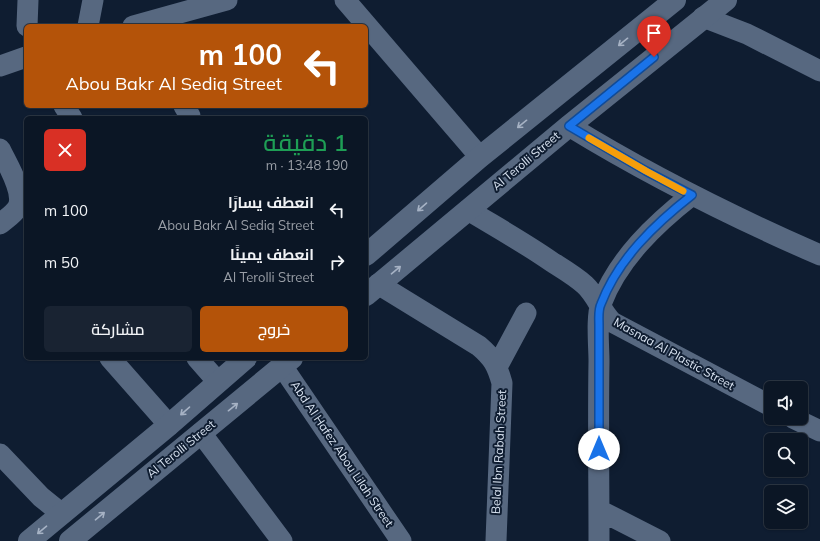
<!DOCTYPE html>
<html lang="ar">
<head>
<meta charset="utf-8">
<style>
  :root { --surface:#0b1625; --page:#192332; --text:#f1f3f6; --muted:#9a9fa7; --line:#2b3542; --accent:#b45309 }
  body { margin:0; font-family:Mulish,Cairo,sans-serif; background:var(--page); color:var(--text); direction:rtl; height:100vh; display:flex; flex-direction:column; font-size:15px; white-space:nowrap }
  * { box-sizing:border-box; margin:0 }
  p { font-size:13px; color:var(--muted) }
  .icon { flex:none; width:22px; height:22px; fill:none; stroke:currentColor; stroke-width:2; stroke-linecap:round; stroke-linejoin:round }
  .map { position:relative; flex:1; overflow:hidden; direction:ltr }
  .details { position:absolute; left:24px; top:116px; width:344px; height:244px; display:flex; flex-direction:column; background:var(--surface); border-radius:6px; box-shadow:0 1px 3px #0004,0 0 0 1px var(--line); direction:rtl }
  .details>* { flex:none }
  .banner { position:absolute; left:24px; top:24px; width:344px; height:84px; border-radius:6px; box-shadow:0 1px 3px #0004,0 0 0 1px var(--line); direction:rtl; background:#b45309; color:#fff; overflow:hidden }
  .controls { position:absolute; left:764px; top:381px; display:grid; gap:8px }
  .controls a { display:grid; place-items:center; width:44px; height:44px; border-radius:6px; background:var(--surface); box-shadow:0 1px 3px #0004,0 0 0 1px var(--line); font-size:20px }
  .pin { position:absolute; display:grid; place-items:center; width:34px; height:34px; color:#fff; margin:-41px -17px; border-radius:50% 50% 50% 0; rotate:-45deg; box-shadow:0 0 4px #0007 }
  .pin .icon { rotate:45deg }
  .me { position:absolute; width:44px; margin:-22px; rotate:0deg; stroke-linejoin:round; filter:drop-shadow(0 0 3px #0008) }
  .turn { display:flex; align-items:center; gap:14px; height:84px; padding:0 20px; font-size:18px }
  .turn .icon { width:52px; height:52px; stroke-width:2.5 }
  .turn b { display:block; font-size:28px; line-height:34px }
  .round { display:grid; place-items:center; flex:none; width:42px; height:42px; border-radius:6px; background:var(--page) }
  .headline { display:flex; align-items:center; justify-content:space-between; height:68px; padding:0 20px }
  h1 { font-size:24px; font-weight:600; line-height:30px; color:#1e9e55 }
  .cta { display:flex; gap:8px; margin-top:auto; padding:8px 20px }
  .cta a { flex:1; height:46px; border-radius:6px; background:var(--accent); color:#fff; font-size:16px; font-weight:600; line-height:46px; text-align:center }
  .cta a+a { background:var(--page); color:var(--text) }
  ul { padding:0; list-style:none }
  li { display:flex; align-items:center; gap:12px; height:52px; padding:0 20px }
  li div { flex:1 }
  li b { display:block; font-size:15px }
  li em { font-style:normal }
  .map>svg:first-child { display:block }
  .lines { fill:none; stroke-linecap:round; stroke-linejoin:round }
  .street { stroke:#576880; stroke-width:21 }
  .secondary { stroke:#576880; stroke-width:22 }
  .oneway { stroke:#a6b2c4 }
  .route-casing { stroke:#114b97; stroke-width:10 }
  .route { stroke:#1a73e8; stroke-width:7 }
  .slow { stroke:#f59e0b; stroke-width:7 }
  .labels { text-anchor:middle; stroke-width:4; stroke-linejoin:round; paint-order:stroke }
  .street-label { font-size:12px; fill:#dae4f2; stroke:#0f1d31 }
</style>
</head>
<body>
<div class="map">
<svg width="820" height="541" viewBox="0 0 820 541">
  <rect width="100%" height="100%" fill="#0f1d31"/>
  <g class="lines">
    <!-- street -->
    <path class="street" d="M 345,0 L 480,157
      M 703,17 L 747,34 L 820,71
      M 27,26 L 28,0
      M 88,26 L 93,0
      M 133,26 L 227,0
      M 0,66 L 26,57
      M 64,106 L 72,118
      M 184,106 L 190,116
      M 569,126 C 649,175 733,217 820,255
      M 0,149 C 7,164 25,192 18,207 C 14,214 6,219 0,224
      M 468,210 C 496,227 525,243 552,262 C 563,269 575,276 585,285 C 596,295 601,311 612,322 L 771,406
      M 378,284 L 479,346 C 493,358 497,365 502,383 L 496,541
      M 110,358 L 169,425
      M 197,358 L 218,382
      M 282,366 L 401,541
      M 497,367 L 526,313
      M 793,418 L 820,431
      M 201,433 L 282,541
      M 0,454 L 41,497 L 62,514
      M 599,510 L 660,541
      M 599,541 C 599,481 598,421 599,361 C 599,347 596,316 601,304 C 618,259 655,224 692,195"/>
    <!-- secondary -->
    <path class="secondary" d="M 366,255 L 480,157 L 675,0
      M 366,295 L 569,126 L 726,0
      M 29,541 L 169,425 L 246,358
      M 70,541 L 292,358"/>
  </g>
  <!-- one-way arrows -->
  <defs><path id="oneway-shaft" d="M-6 0H5M1.5-3L5.5 0L1.5 3" fill="none" stroke-width="1.6" stroke-linecap="round" stroke-linejoin="round"/></defs>
  <g class="oneway">
    <use href="#oneway-shaft" transform="translate(623 42) rotate(141)"/>
    <use href="#oneway-shaft" transform="translate(522 124) rotate(141)"/>
    <use href="#oneway-shaft" transform="translate(422 207) rotate(139)"/>
    <use href="#oneway-shaft" transform="translate(396 270) rotate(-40)"/>
    <use href="#oneway-shaft" transform="translate(233 407) rotate(-39)"/>
    <use href="#oneway-shaft" transform="translate(185 411) rotate(139)"/>
    <use href="#oneway-shaft" transform="translate(100 516) rotate(-40)"/>
    <use href="#oneway-shaft" transform="translate(42 530) rotate(140)"/>
  </g>
  <g class="lines">
    <!-- route casing -->
    <g class="route-casing">
      <path id="route" d="M 599,449 L 599,325 C 599,318 598,310 601,304 C 618,259 655,224 692,195 L 646,171 L 569,126 L 654,57"/>
    </g>
    <!-- route -->
    <use href="#route" class="route"/>
    <!-- slow -->
    <path class="slow" d="M 589,138 L 646,171 L 683,191"/>
  </g>
  <g class="labels">
    <!-- street labels -->
    <g class="street-label">
      <text transform="translate(526 161) rotate(-40)" y="4">Al Terolli Street</text>
      <text transform="translate(674 354) rotate(29)" y="4">Masnaa Al Plastic Street</text>
      <text transform="translate(181 449) rotate(-39)" y="4">Al Terolli Street</text>
      <text transform="translate(499 452) rotate(-87)" y="4">Belal Ibn Rabah Street</text>
      <text transform="translate(342 454) rotate(56)" y="4">Abd Al Hafez Abou Lilah Street</text>
    </g>
  </g>
</svg>
<div class="controls">
<a><svg class="icon" aria-label="sound" viewBox="0 0 24 24"><path d="M4 9h4l5-4v14l-5-4H4zM17 9q2 3 0 6"/></svg></a>
<a><svg class="icon" aria-label="search" viewBox="0 0 24 24"><circle cx="10" cy="10" r="6"/><path d="M15 15l6 6"/></svg></a>
<a><svg class="icon" aria-label="layers" viewBox="0 0 24 24"><path d="M12 4l9 5-9 5-9-5zM3 14l9 5 9-5"/></svg></a>
</div>
<div class="pin" style="left:654px;top:57px;background:#d93025"><svg class="icon" aria-label="arrive" viewBox="0 0 24 24"><path d="M6 21V4h12l-3 4 3 4H6"/></svg></div>
<svg class="me" style="left:599px;top:449px" viewBox="-20 -20 40 40"><circle r="19" fill="#fff"/><path d="M0-13L10 11 0 6-10 11z" fill="#1a73e8"/></svg>
<div class="banner">
<div class="turn"><svg class="icon" aria-label="left" viewBox="0 0 24 24"><path d="M17 20v-9H6M10 6l-5 5 5 5"/></svg><div><b>100 m</b>Abou Bakr Al Sediq Street</div></div>
</div>
<section class="details">
<div class="headline"><div><h1>1 دقيقة</h1><p>190 m · 13:48</p></div><a class="round" style="background:#d93025;color:#fff"><svg class="icon" aria-label="close" viewBox="0 0 24 24"><path d="M6 6l12 12M18 6L6 18"/></svg></a></div>
<ul>
<li><svg class="icon" aria-label="left" viewBox="0 0 24 24"><path d="M17 20v-9H6M10 6l-5 5 5 5"/></svg><div><b>انعطف يسارًا</b><p>Abou Bakr Al Sediq Street</p></div><em>100 m</em></li>
<li><svg class="icon" aria-label="right" viewBox="0 0 24 24"><path d="M7 20v-9h11M14 6l5 5-5 5"/></svg><div><b>انعطف يمينًا</b><p>Al Terolli Street</p></div><em>50 m</em></li>
</ul>
<div class="cta"><a>خروج</a><a>مشاركة</a></div>
</section>
</div>
</body>
</html>
